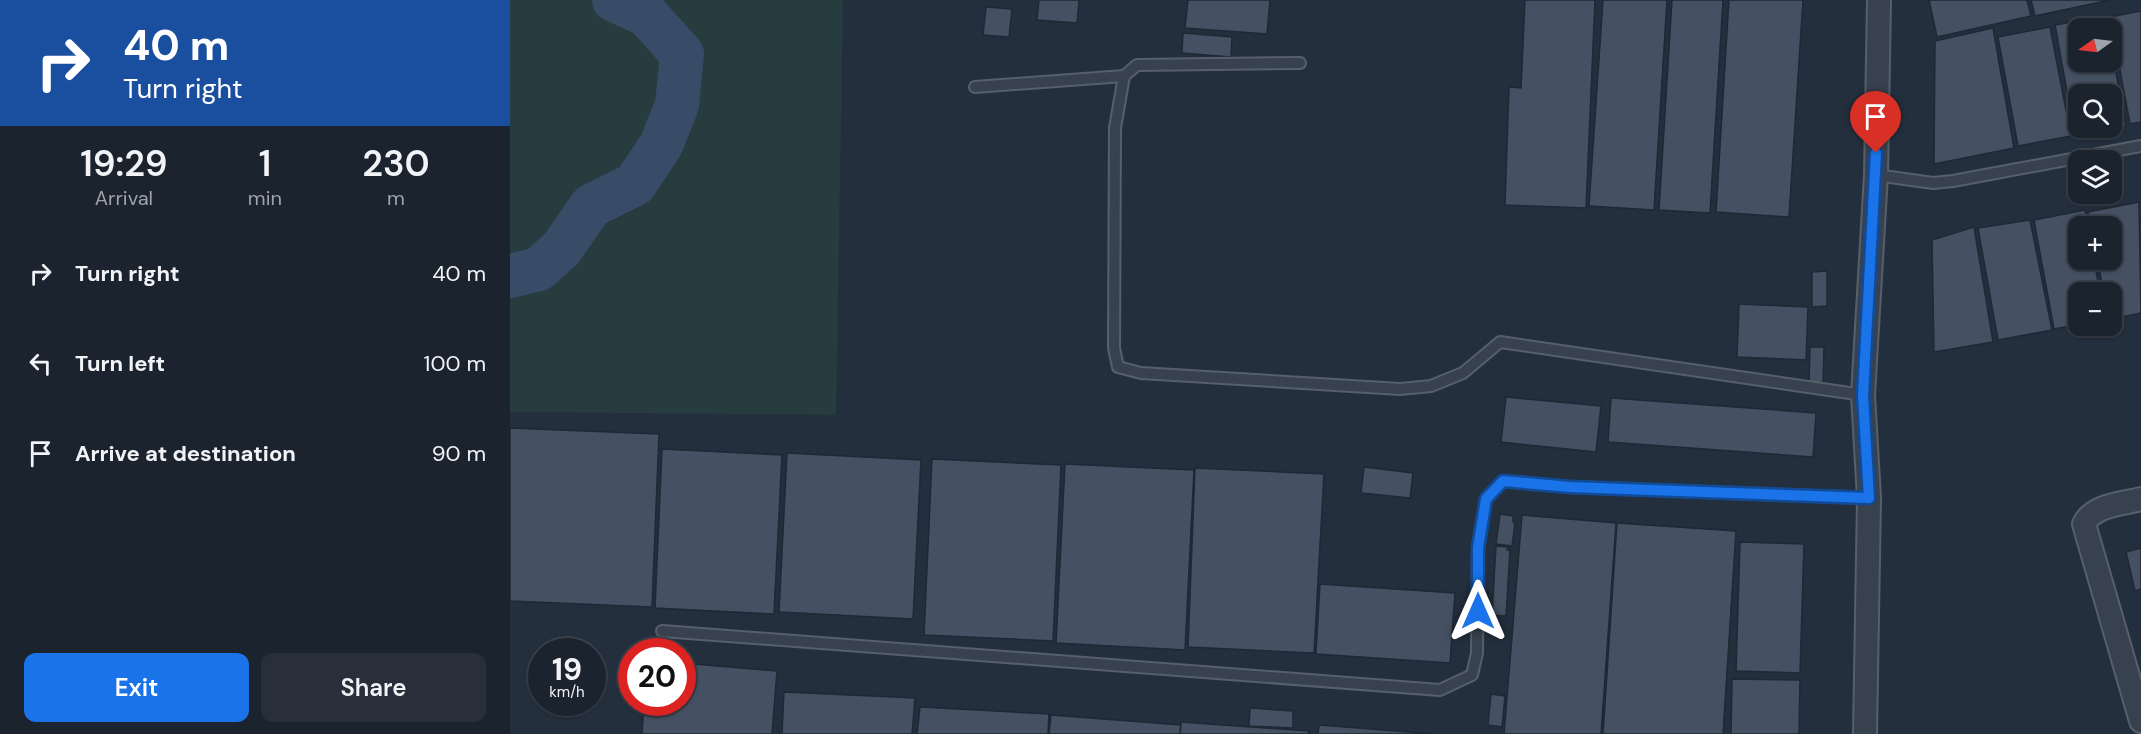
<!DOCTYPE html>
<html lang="en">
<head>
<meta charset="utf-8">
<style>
  :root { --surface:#1b232e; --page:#282f3a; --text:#f1f3f6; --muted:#a0a4aa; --line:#39404a; --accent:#1a73e8 }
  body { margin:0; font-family:"DM Sans",sans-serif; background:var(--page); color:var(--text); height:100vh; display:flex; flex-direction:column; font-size:22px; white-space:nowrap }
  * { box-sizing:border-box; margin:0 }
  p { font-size:20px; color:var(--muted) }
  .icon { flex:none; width:33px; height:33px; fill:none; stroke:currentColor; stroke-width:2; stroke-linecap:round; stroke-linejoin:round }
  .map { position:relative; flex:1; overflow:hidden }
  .panel { display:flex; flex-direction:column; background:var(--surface); width:510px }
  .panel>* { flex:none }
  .banner { background:#1a4fa0; color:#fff; overflow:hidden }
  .needle { width:39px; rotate:256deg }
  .fabs { position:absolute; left:1558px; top:18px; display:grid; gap:12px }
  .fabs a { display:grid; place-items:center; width:54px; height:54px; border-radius:12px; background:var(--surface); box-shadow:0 2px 4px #0004,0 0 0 2px var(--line); font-size:30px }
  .speed { position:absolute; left:18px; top:638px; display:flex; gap:12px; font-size:30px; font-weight:700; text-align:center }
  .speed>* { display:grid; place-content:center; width:78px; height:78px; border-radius:50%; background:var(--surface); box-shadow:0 2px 4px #0004,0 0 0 2px var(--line); line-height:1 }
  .speed small { font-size:15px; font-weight:400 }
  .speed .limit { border:9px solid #d22; background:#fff; color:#111 }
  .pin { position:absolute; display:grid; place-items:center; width:51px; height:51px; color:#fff; margin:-62px -26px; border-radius:50% 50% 50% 0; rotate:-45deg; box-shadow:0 0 6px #0007 }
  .pin .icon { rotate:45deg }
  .me { position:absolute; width:66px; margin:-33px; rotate:0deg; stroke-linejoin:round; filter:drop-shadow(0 0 4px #0008) }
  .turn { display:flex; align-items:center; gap:21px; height:126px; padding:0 24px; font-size:27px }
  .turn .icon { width:78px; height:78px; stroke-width:2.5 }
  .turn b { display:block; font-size:42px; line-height:51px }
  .eta { display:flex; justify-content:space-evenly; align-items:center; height:102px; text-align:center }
  .eta b { font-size:36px; font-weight:600; line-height:42px }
  .button { display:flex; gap:12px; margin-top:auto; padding:12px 24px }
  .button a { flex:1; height:69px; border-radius:12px; background:var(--accent); color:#fff; font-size:24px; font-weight:600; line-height:69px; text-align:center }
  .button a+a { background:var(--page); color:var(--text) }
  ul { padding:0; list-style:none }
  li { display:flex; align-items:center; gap:18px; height:90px; padding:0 24px }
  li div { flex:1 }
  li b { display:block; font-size:22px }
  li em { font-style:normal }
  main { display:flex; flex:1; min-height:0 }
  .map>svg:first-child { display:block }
  .green { fill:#263c3f }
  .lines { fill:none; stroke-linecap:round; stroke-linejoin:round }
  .river { stroke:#394c67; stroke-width:44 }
  .building { fill:#455162; stroke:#1f2835; stroke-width:1.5; fill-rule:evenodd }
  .lane-casing { stroke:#565f6c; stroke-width:14 }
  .street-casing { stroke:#565f6c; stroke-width:26 }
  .lane { stroke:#38414e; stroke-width:10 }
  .street { stroke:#38414e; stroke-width:22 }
  .route-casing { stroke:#114b97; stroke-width:15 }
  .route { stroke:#1a73e8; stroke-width:10 }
</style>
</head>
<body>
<main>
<section class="panel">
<div class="banner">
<div class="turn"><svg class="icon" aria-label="right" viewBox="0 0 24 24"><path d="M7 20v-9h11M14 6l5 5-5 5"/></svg><div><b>40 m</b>Turn right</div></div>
</div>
<div class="eta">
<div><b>19:29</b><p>Arrival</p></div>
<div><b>1</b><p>min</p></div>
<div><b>230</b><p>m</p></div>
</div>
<ul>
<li><svg class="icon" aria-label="right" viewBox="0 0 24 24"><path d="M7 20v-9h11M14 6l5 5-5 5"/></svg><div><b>Turn right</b></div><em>40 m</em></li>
<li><svg class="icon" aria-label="left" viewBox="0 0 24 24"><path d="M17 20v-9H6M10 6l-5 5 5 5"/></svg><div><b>Turn left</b></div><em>100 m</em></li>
<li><svg class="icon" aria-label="arrive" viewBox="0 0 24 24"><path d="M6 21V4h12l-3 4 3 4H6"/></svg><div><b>Arrive at destination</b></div><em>90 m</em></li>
</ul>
<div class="button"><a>Exit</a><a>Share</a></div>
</section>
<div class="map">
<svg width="1631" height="734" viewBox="0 0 1631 734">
  <rect width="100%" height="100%" fill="#242f3e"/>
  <!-- green -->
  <path class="green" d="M 0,0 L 333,0 L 326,415 L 0,412 Z"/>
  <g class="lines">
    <!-- river -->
    <path class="river" d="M 0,276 L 29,269 L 52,248 L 81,206 L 125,184 L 151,145 L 167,105 L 172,54 L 137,15 L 104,0"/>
  </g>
  <!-- building -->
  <path class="building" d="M 529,0 L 569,0 L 567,23 L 527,20 Z
    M 678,0 L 760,0 L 757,34 L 675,28 Z
    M 1015,0 L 1085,0 L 1076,208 L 995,205 L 999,87 L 1011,88 Z
    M 1093,0 L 1157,0 L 1144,210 L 1079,206 Z
    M 1162,0 L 1213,0 L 1200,213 L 1149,210 Z
    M 1219,0 L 1293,0 L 1279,217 L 1206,212 Z
    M 1419,0 L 1517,0 L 1521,16 L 1427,37 Z
    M 1521,0 L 1600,0 L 1525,16 Z
    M 476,7 L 502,9 L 499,37 L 473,35 Z
    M 1631,11 L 1631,122 L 1620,124 L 1600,17 Z
    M 1596,16 L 1598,28 L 1569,28 L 1569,62 L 1602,62 L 1602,51 L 1616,127 L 1565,136 L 1545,25 ZM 1569,94 L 1602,94 L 1602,128 L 1569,128 Z
    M 1540,27 L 1561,136 L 1508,146 L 1488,37 Z
    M 1483,28 L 1504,148 L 1424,164 L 1425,41 Z
    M 673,33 L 722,37 L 721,57 L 672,53 Z
    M 1629,202 L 1631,313 L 1602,319 L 1602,292 L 1594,292 L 1587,260 L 1602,260 L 1602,226 L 1581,226 L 1578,212 Z
    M 1575,210 L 1578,226 L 1569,226 L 1569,260 L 1584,260 L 1590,292 L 1569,292 L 1569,324 L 1544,329 L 1524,220 Z
    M 1520,220 L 1542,330 L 1488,340 L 1468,228 Z
    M 1464,227 L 1483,342 L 1424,352 L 1422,240 Z
    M 1317,271 L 1317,306 L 1302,307 L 1302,272 Z
    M 1229,304 L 1298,307 L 1296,360 L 1227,357 Z
    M 1300,347 L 1314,347 L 1313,385 L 1299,384 Z
    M 996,397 L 1091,406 L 1086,452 L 991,442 Z
    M 1101,398 L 1306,413 L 1303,457 L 1098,442 Z
    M 0,428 L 149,434 L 142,607 L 0,601 Z
    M 152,449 L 272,455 L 264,614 L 145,608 Z
    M 277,453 L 411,460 L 403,619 L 269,612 Z
    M 422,459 L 551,465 L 543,641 L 414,635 Z
    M 555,464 L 684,470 L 675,650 L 546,643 Z
    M 854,467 L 903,473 L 900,498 L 851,493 Z
    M 685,468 L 814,474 L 804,653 L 678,647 Z
    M 990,514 L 1003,516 L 1003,522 L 1005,523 L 1002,546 L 986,544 Z
    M 1012,515 L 1106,523 L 1091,734 L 994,734 Z
    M 1107,523 L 1226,531 L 1213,734 L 1093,734 Z
    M 1230,542 L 1294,544 L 1290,673 L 1226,671 Z
    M 986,546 L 998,547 L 997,550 L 1000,550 L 996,616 L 982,615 Z
    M 1631,548 L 1631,589 L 1625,591 L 1616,552 Z
    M 810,584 L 945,593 L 940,663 L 806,654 Z
    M 172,663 L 267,671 L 262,734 L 132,734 L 134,702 L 172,702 Z
    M 1222,679 L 1290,680 L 1289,734 L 1221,734 Z
    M 274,692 L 405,698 L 402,734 L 272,734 Z
    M 981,694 L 995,696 L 992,727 L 978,725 Z
    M 410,707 L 539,714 L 538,734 L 407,734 Z
    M 740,708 L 783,711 L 783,728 L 739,726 Z
    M 541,715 L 671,725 L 670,734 L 539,734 Z
    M 671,722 L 799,731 L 798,734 L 805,734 L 670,734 Z
    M 809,725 L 925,734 L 808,734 Z"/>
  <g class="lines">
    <!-- lane casing -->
    <g class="lane-casing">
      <path id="lane" d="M 790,63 L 627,65 L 614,76 L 605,128 L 604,348 L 608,367 L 631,373 L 890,389 L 921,386 L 953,373 L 990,342 L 1353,395
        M 465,87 L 614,76
        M 1366,175 L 1423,183 L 1443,181 L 1631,146
        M 152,631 L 930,690 L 962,675 L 967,653 L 968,548 L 976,499 L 993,481 L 1060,487 L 1359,498"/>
    </g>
    <!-- street casing -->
    <g class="street-casing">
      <path id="street" d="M 1631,499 C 1612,504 1583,505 1574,524 L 1631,721
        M 1355,734 L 1359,498 L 1353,395 L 1366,175 L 1369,0"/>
    </g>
    <!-- lane -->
    <use href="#lane" class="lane"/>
    <!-- street -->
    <use href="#street" class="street"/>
  </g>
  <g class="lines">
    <!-- route casing -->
    <g class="route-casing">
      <path id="route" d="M 968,611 L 968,548 L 976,499 L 993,481 L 1060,487 L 1359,498 L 1353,395 L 1366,153"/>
    </g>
    <!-- route -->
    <use href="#route" class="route"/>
  </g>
</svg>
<div class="fabs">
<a><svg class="needle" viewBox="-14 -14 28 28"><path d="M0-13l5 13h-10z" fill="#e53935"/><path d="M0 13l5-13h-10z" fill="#a0a4aa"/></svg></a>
<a><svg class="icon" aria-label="search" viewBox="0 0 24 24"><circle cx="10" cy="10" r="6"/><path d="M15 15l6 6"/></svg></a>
<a><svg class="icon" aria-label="layers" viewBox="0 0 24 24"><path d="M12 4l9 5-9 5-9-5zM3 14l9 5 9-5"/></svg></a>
<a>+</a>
<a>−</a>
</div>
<div class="speed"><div>19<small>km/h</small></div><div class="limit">20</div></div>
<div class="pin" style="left:1366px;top:153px;background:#d93025"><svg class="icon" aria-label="arrive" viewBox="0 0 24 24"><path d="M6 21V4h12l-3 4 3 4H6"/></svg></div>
<svg class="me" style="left:968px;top:611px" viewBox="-20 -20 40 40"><path d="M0-17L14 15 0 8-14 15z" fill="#1a73e8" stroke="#fff" stroke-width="4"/></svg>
</div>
</main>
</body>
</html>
